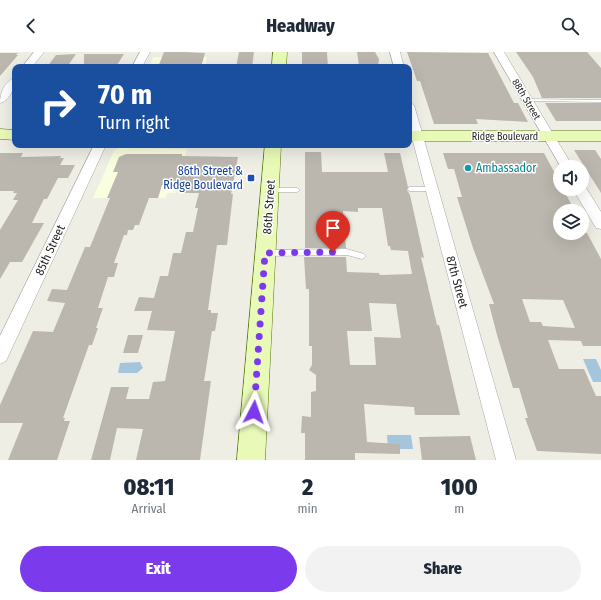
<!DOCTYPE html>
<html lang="en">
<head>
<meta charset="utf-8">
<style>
  :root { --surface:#fff; --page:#f2f2f3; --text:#1f2937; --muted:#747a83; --accent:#7c3aed }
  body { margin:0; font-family:"Fira Sans Condensed",sans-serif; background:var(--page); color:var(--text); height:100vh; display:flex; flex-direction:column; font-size:15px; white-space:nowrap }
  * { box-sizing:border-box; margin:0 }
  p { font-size:13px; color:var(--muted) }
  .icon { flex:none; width:22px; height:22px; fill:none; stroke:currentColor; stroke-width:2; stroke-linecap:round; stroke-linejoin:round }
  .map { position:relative; height:408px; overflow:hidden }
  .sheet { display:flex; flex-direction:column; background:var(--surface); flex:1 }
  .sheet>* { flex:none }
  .banner { position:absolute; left:12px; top:12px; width:400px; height:84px; border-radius:8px; box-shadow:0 4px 16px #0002; background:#1a4fa0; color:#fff; overflow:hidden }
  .controls { position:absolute; left:553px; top:108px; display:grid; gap:8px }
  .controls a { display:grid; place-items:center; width:36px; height:36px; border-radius:50%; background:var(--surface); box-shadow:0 4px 16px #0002; font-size:20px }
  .pin { position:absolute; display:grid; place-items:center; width:34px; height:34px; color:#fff; margin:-41px -17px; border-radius:50% 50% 50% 0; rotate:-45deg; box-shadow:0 0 4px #0007 }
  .pin .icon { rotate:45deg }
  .me { position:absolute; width:44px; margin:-22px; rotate:4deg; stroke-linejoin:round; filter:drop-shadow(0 0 3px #0008) }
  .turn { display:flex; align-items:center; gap:14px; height:84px; padding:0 20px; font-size:18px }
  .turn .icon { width:52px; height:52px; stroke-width:2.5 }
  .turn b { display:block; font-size:28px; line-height:34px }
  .eta { display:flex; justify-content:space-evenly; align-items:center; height:68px; text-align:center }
  .eta b { font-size:24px; font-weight:800; line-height:28px }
  .button { display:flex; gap:8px; margin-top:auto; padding:8px 20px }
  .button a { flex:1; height:46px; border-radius:24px; background:var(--accent); color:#fff; font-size:16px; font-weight:800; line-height:46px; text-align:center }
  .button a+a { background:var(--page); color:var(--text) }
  header { display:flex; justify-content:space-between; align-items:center; height:52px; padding:0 20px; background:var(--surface); font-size:18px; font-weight:800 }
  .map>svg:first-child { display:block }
  .education { fill:#f8ffde }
  .water { fill:#a5c5dd }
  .building { fill:#bcb7ae; fill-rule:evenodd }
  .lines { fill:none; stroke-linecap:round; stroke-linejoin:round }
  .lane-casing { stroke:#a6a6a6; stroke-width:1 }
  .street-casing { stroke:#a6a6a6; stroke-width:1 }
  .secondary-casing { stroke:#537704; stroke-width:1 }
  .lane { fill:#fff; fill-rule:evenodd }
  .street { fill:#fff; fill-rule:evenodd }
  .secondary { fill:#e9fab8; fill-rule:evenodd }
  .route { stroke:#7c3aed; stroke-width:7; stroke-dasharray:0 12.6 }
  .culture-dot { fill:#0f9aa8; stroke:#fff; stroke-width:1.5 }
  .transit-dot { fill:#1a4fb4; stroke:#fff; stroke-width:1.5 }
  .labels { text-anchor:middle; stroke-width:3; stroke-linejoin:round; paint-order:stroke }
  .far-street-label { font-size:10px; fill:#1f1f1f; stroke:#fff }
  .culture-label { font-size:12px; fill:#0d838f; stroke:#fff; text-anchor:start }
  .transit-label { font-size:12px; fill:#164399; stroke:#fff; text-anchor:end }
  .street-label { font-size:12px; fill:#1f1f1f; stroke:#fff }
</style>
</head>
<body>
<header><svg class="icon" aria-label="back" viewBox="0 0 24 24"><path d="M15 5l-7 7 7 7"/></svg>Headway<svg class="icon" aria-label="search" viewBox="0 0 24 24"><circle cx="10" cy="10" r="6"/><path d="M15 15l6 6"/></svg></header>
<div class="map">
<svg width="601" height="408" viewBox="0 0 601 408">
  <rect width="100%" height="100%" fill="#efeee5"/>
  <!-- education -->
  <path class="education" d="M 153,5 L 207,5 L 205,14 L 257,14 L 149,15 Z
    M 119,96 L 187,97 L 176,141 L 167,141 L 166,146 L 93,146 L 114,99 Z"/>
  <!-- water -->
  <path class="water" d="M 583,307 L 596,307 L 601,318 L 601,330 L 593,330 Z
    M 140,310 L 143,316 L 137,321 L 118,321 L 120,311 Z
    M 387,383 L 411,383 L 413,397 L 388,397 Z"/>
  <!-- building -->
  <path class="building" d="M 164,0 L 186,0 L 205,1 L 201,15 L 158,15 Z
    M 239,0 L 254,0 L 252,15 L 236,15 Z
    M 302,0 L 327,0 L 328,15 L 302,15 Z
    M 357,0 L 375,0 L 379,7 L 378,15 L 359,14 Z
    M 407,0 L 488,1 L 514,51 L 518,51 L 528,70 L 476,67 L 478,72 L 434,72 L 420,29 L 417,29 Z
    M 516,0 L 587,0 L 601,16 L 601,46 L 542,46 L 533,25 Z
    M 0,1 L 18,1 L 16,3 L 18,3 L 0,24 Z
    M 76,2 L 67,15 L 47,15 L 56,3 Z
    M 84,2 L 124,2 L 117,13 L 84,13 Z
    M 545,51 L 601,51 L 601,69 L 556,69 Z
    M 574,98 L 595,98 L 601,107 L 601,141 Z
    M 305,100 L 321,100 L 322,120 L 388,120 L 384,101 L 400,101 L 408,135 L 407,138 L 410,143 L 424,206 L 421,205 L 437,273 L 439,273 L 441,281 L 460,363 L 415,363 L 414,355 L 364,352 L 367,390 L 400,392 L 400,402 L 355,401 L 355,408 L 305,408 L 305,381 L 301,381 L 302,364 L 311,365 L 311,340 L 316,339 L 316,323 L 309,318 L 312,313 L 312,294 L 309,294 L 309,237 L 306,237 L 304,205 L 346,205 L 347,220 L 379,221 L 380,223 L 412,222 L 408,199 L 391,198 L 390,194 L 388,194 L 382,156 L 358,156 L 358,160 L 343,159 L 346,196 L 305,196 ZM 369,251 L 396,252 L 401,286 L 374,285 L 376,313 L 350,313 L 347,279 L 372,279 Z
    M 0,101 L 23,101 L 21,105 L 61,104 L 60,106 L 64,106 L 60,113 L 75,113 L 68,126 L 58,126 L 47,147 L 44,147 L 32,171 L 44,171 L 22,210 L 10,210 L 0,227 L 0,178 L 18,148 L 13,148 L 17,141 L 13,141 L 14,139 L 0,139 Z
    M 443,101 L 544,101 L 560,131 L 560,137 L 563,137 L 575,159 L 560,159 L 560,181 L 587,181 L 601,207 L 601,294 L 583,294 L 581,289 L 548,288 L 559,317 L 584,317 L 596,344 L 601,344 L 601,402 L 537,399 L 525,366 L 528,366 L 519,336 L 513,336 L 497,283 L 489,252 L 494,252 L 473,196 L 457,145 L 462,145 L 454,117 L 448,117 ZM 522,247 L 563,248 L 575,276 L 543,274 L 541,270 L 530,270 Z
    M 126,102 L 182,102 L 182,104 L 238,105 L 231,142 L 233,142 L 227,193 L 217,193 L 208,258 L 211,258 L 211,261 L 218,261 L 215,279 L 212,279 L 204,329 L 211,329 L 200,408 L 136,408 L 143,377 L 117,376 L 110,408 L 91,408 L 111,335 L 129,335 L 126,347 L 149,347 L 153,330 L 165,329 L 175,279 L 147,278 L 152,259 L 134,259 L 139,245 L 154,246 L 160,224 L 168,224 L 173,201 L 181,201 L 186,180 L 193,180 L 198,156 L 195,156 L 199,141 L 183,141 L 185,133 L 162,133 L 158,146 L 149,146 L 139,173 L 135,173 L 133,178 L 128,178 L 127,183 L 124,183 L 114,211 L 118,211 L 114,225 L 108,225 L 98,256 L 103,256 L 96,276 L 98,276 L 92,293 L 89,293 L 63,366 L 65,366 L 64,369 L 70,369 L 57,408 L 8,408 L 23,371 L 0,371 L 0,353 L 33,279 L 53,280 L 65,251 L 47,249 L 52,237 L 67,238 L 85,195 L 90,195 L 110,146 L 107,146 L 118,120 L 113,120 L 119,105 Z
    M 128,283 L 143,283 L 138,301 L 123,301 Z
    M 470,384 L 476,408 L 422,408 L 419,385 Z"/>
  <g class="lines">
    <!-- lane casing -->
    <g class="lane-casing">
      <path id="lane" d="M 525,47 L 601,48 L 601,50 L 527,49 L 525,48 Z
        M 409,135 L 432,135 L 435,137 L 432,139 L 409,139 L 408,137 Z
        M 268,136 L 297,136 L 300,138 L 297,140 L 268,140 L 267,138 Z
        M 347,197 L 364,202 L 366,204 L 364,206 L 362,207 L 347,203 L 268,204 L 266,203 L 265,201 L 266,199 L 268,198 Z"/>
    </g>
    <!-- street casing -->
    <g class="street-casing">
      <path id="street" d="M 34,0 L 44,0 L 32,15 L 22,15 Z
        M 140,0 L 150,0 L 142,15 L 132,15 Z
        M 390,0 L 400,0 L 404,15 L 394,15 Z
        M 494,0 L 504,0 L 573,115 L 561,115 Z
        M 15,26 C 15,35 10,49 0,51 C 0,42 4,29 15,26 Z
        M 409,50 L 414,53 L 516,408 L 496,408 L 409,74 Z
        M 94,93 L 106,93 L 6,309 L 0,312 L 0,284 Z
        M 582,133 L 585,134 L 601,160 L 601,177 L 596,176 L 573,137 L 582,137 Z"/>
    </g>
    <!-- secondary casing -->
    <g class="secondary-casing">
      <path id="secondary" d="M 273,0 L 287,0 L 286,15 L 272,15 Z
        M 0,77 L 15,78 L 15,88 L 0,87 Z
        M 409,79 L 601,79 L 601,89 L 409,89 Z
        M 265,93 L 281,93 L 265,408 L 237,408 Z"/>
    </g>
    <!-- lane -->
    <use href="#lane" class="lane"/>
    <!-- street -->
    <use href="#street" class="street"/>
    <!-- secondary -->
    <use href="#secondary" class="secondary"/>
  </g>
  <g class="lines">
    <!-- route -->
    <path class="route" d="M 254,360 L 265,201 L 333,200"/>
  </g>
  <!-- markers -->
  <circle class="culture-dot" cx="468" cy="116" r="4"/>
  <rect class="transit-dot" x="247" y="122" width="8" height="8" rx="2"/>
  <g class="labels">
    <!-- far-street labels -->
    <g class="far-street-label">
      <text transform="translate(527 47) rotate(59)" y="4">88th Street</text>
      <text x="505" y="88">Ridge Boulevard</text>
    </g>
    <!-- culture labels -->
    <g class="culture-label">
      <text x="476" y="120">Ambassador</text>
    </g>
    <!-- transit labels -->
    <g class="transit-label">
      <text x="243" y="123">86th Street &amp;<tspan x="243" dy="14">Ridge Boulevard</tspan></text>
    </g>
    <!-- street labels -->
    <g class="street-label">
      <text transform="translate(269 155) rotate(-86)" y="4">86th Street</text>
      <text transform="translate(50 198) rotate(-65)" y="4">85th Street</text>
      <text transform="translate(457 230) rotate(75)" y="4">87th Street</text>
    </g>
  </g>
</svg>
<div class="controls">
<a><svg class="icon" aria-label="sound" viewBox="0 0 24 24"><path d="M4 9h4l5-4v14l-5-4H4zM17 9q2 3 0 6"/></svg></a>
<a><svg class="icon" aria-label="layers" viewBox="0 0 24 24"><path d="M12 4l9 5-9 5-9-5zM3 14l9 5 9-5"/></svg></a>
</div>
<div class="pin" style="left:333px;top:200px;background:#d93025"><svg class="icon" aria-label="arrive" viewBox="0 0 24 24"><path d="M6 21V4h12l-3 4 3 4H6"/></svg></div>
<svg class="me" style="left:254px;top:360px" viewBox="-20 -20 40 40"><path d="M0-17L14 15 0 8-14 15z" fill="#7c3aed" stroke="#fff" stroke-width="4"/></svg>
<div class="banner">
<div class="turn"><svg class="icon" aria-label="right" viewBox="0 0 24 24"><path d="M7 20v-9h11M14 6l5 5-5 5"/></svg><div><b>70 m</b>Turn right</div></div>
</div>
</div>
<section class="sheet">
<div class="eta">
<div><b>08:11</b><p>Arrival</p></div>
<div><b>2</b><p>min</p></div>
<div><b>100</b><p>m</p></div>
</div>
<div class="button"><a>Exit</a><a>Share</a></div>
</section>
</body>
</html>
